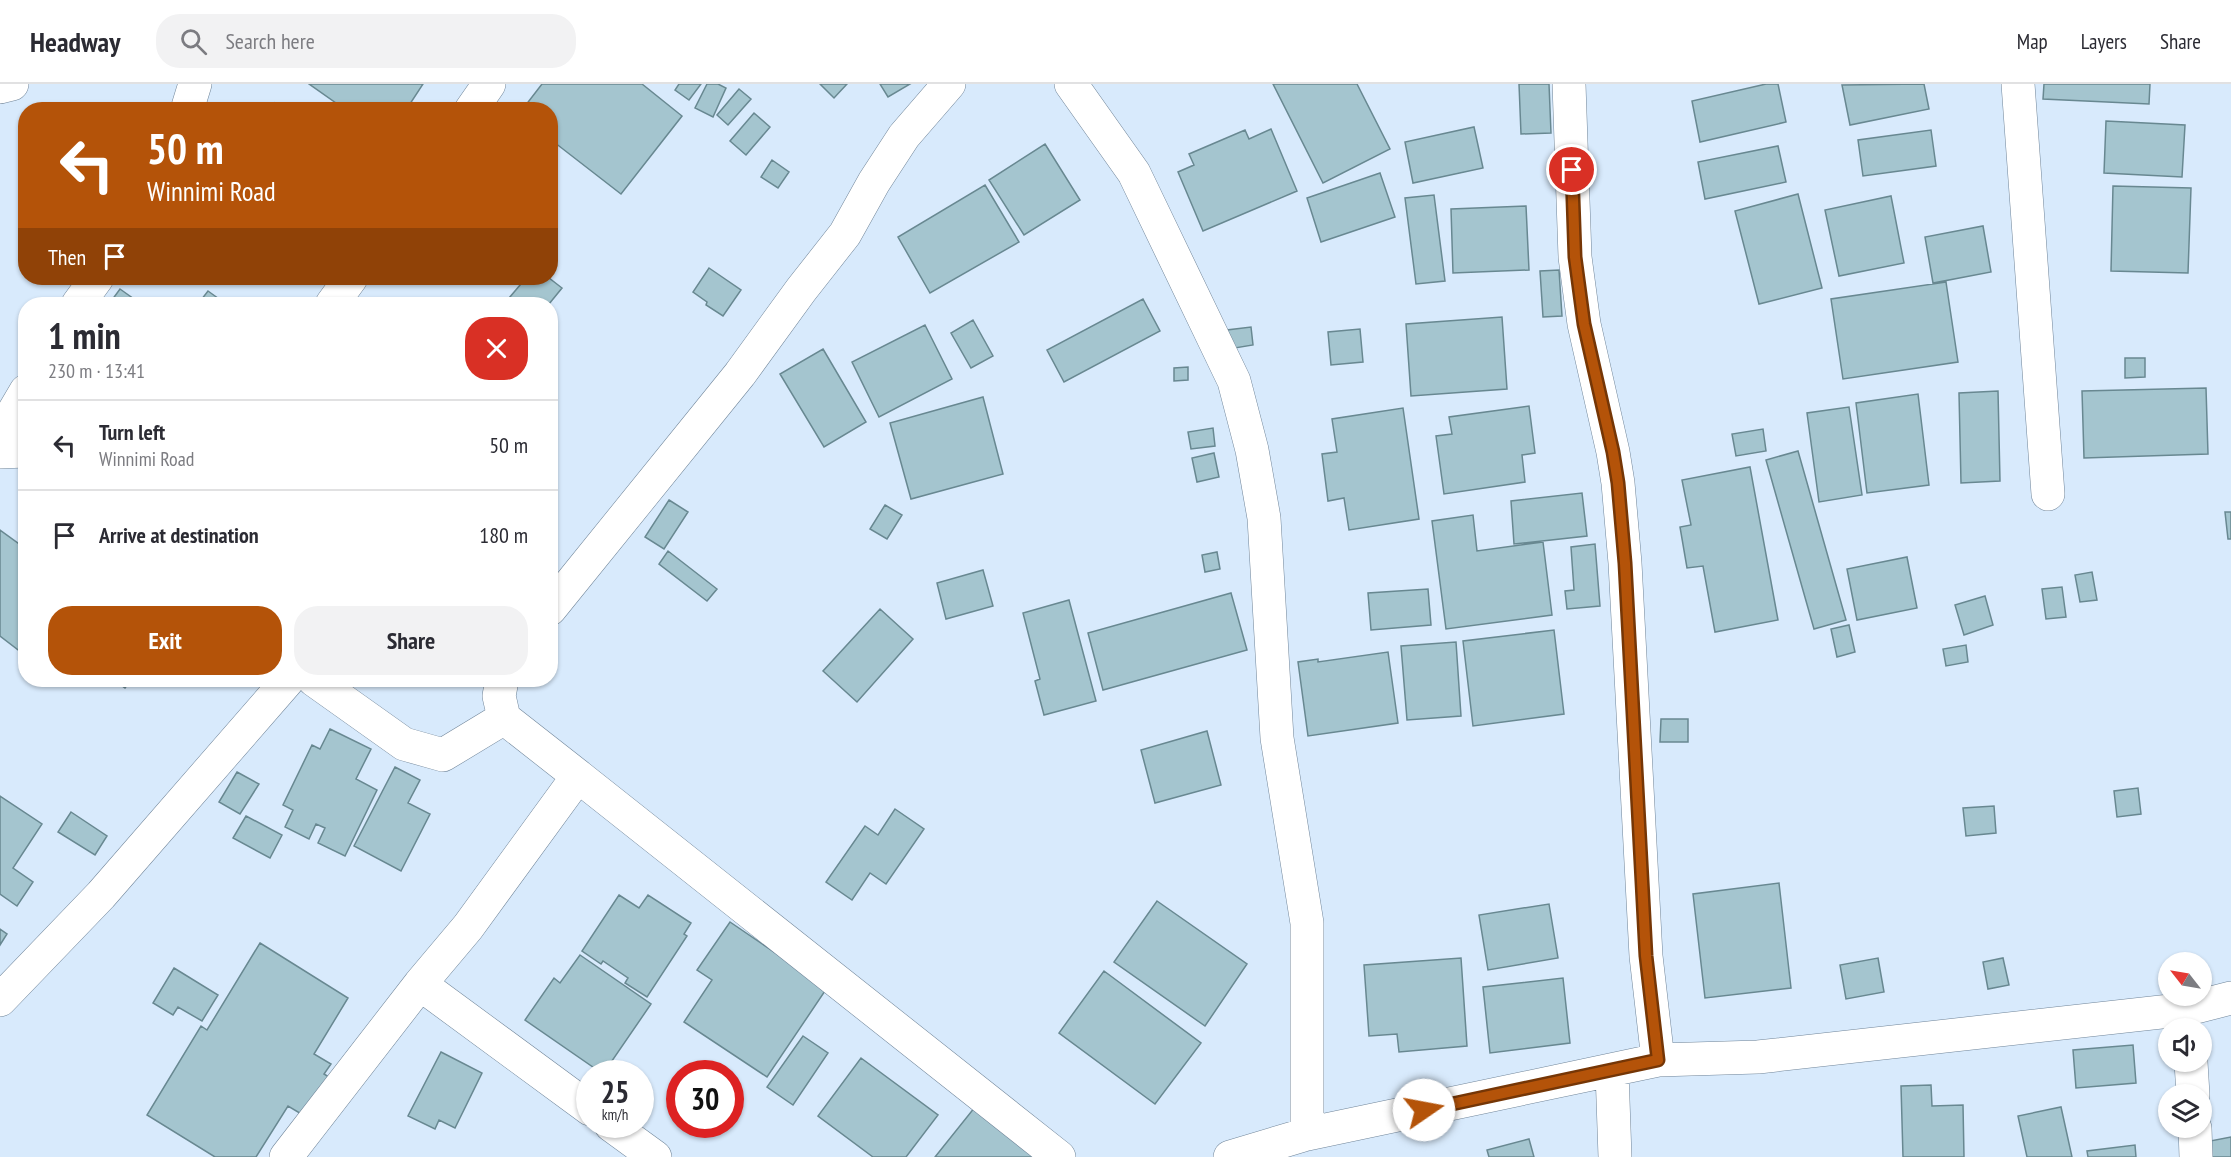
<!DOCTYPE html>
<html lang="en">
<head>
<meta charset="utf-8">
<style>
  :root { --surface:#fff; --page:#f2f2f3; --text:#2b2b33; --muted:#7c7c81; --line:#e1e1e2; --accent:#b45309 }
  body { margin:0; font-family:"PT Sans Narrow",sans-serif; background:var(--page); color:var(--text); height:100vh; display:flex; flex-direction:column; font-size:22px; white-space:nowrap }
  * { box-sizing:border-box; margin:0 }
  p { font-size:20px; color:var(--muted) }
  .icon { flex:none; width:33px; height:33px; fill:none; stroke:currentColor; stroke-width:2; stroke-linecap:round; stroke-linejoin:round }
  .map { position:relative; flex:1; overflow:hidden }
  .details { position:absolute; left:18px; top:213px; width:540px; height:390px; display:flex; flex-direction:column; background:var(--surface); border-radius:24px; box-shadow:0 2px 4px #0004 }
  .details>* { flex:none }
  .top-card { position:absolute; left:18px; top:18px; width:540px; height:183px; border-radius:24px; box-shadow:0 2px 4px #0004; background:#b45309; color:#fff; overflow:hidden }
  .needle { width:39px; rotate:301deg }
  .controls { position:absolute; left:2158px; top:868px; display:grid; gap:12px }
  .controls a { display:grid; place-items:center; width:54px; height:54px; border-radius:50%; background:var(--surface); box-shadow:0 2px 4px #0004; font-size:30px }
  .speed { position:absolute; left:576px; top:976px; display:flex; gap:12px; font-size:30px; font-weight:700; text-align:center }
  .speed>* { display:grid; place-content:center; width:78px; height:78px; border-radius:50%; background:var(--surface); box-shadow:0 2px 4px #0004; line-height:1 }
  .speed small { font-size:15px; font-weight:400 }
  .speed .limit { border:9px solid #d22; background:#fff; color:#111 }
  .pin { position:absolute; display:grid; place-items:center; width:51px; height:51px; color:#fff; margin:-26px; border:3px solid #fff; border-radius:50%; box-shadow:0 2px 6px #0007 }
  .me { position:absolute; width:66px; margin:-33px; rotate:78deg; stroke-linejoin:round; filter:drop-shadow(0 0 4px #0008) }
  .turn { display:flex; align-items:center; gap:21px; height:126px; padding:0 30px; font-size:27px }
  .turn .icon { width:78px; height:78px; stroke-width:2.5 }
  .turn b { display:block; font-size:42px; line-height:51px }
  .then { display:flex; align-items:center; height:57px; padding:0 30px; background:#0003; gap:12px; font-size:22px }
  .round { display:grid; place-items:center; flex:none; width:63px; height:63px; border-radius:24px; background:var(--page) }
  .overview { display:flex; align-items:center; justify-content:space-between; height:102px; padding:0 30px }
  h1 { font-size:36px; font-weight:800; line-height:45px }
  .primary-button { display:flex; gap:12px; margin-top:auto; padding:12px 30px }
  .primary-button a { flex:1; height:69px; border-radius:24px; background:var(--accent); color:#fff; font-size:24px; font-weight:800; line-height:69px; text-align:center }
  .primary-button a+a { background:var(--page); color:var(--text) }
  ul { padding:0; list-style:none }
  li { display:flex; align-items:center; gap:18px; height:90px; padding:0 30px; border-top:2px solid var(--line) }
  li div { flex:1 }
  li b { display:block; font-size:22px }
  li em { font-style:normal }
  header { display:flex; align-items:center; gap:36px; box-sizing:border-box; height:84px; padding:0 30px; background:var(--surface); border-bottom:2px solid var(--line) }
  header strong { font-size:28px }
  nav { display:flex; gap:33px; margin-inline-start:auto; font-size:21px }
  .search { width:420px; height:54px; background:var(--page); display:flex; align-items:center; gap:15px; box-sizing:border-box; padding:0 21px; border-radius:24px; color:var(--muted); font-size:22px }
  .map>svg:first-child { display:block }
  .building { fill:#a4c5cf; stroke:#688891; stroke-width:1.5 }
  .lines { fill:none; stroke-linecap:round; stroke-linejoin:round }
  .minor-casing { stroke:#708599; stroke-width:34 }
  .minor { stroke:#fff; stroke-width:33 }
  .route-casing { stroke:#753606; stroke-width:15 }
  .route { stroke:#b45309; stroke-width:10 }
</style>
</head>
<body>
<header>
<strong>Headway</strong>
<div class="search"><svg class="icon" aria-label="search" viewBox="0 0 24 24"><circle cx="10" cy="10" r="6"/><path d="M15 15l6 6"/></svg>Search here</div>
<nav><a>Map</a><a>Layers</a><a>Share</a></nav>
</header>
<div class="map">
<svg width="2231" height="1073" viewBox="0 0 2231 1073">
  <rect width="100%" height="100%" fill="#d8eafc"/>
  <!-- building -->
  <path class="building" d="M 309,0 L 423,0 L 406,26 L 346,26 Z
    M 542,0 L 642,0 L 682,32 L 621,110 L 550,55 L 550,26 L 522,26 Z
    M 679,0 L 701,0 L 689,16 L 675,6 Z
    M 707,0 L 718,0 L 726,4 L 713,33 L 695,24 Z
    M 820,0 L 847,0 L 834,14 Z
    M 880,0 L 910,0 L 888,13 Z
    M 1273,0 L 1357,0 L 1390,65 L 1323,99 Z
    M 1519,0 L 1549,0 L 1551,49 L 1521,50 Z
    M 1766,0 L 1778,0 L 1786,38 L 1700,58 L 1692,17 Z
    M 1924,0 L 1929,25 L 1850,41 L 1842,1 Z
    M 2044,0 L 2150,0 L 2149,20 L 2043,15 Z
    M 739,5 L 751,15 L 728,41 L 717,31 Z
    M 275,19 L 282,26 L 270,26 Z
    M 754,29 L 770,43 L 746,71 L 730,57 Z
    M 2106,37 L 2185,41 L 2182,93 L 2104,89 Z
    M 1474,43 L 1483,84 L 1413,99 L 1405,58 Z
    M 1271,45 L 1297,107 L 1203,147 L 1178,88 L 1194,81 L 1189,70 L 1245,46 L 1249,55 Z
    M 1931,46 L 1936,82 L 1863,92 L 1858,56 Z
    M 1045,60 L 1080,116 L 1024,151 L 989,96 Z
    M 1778,62 L 1786,98 L 1705,115 L 1698,78 Z
    M 772,76 L 789,88 L 778,104 L 761,93 Z
    M 1380,89 L 1395,133 L 1321,158 L 1307,114 Z
    M 985,101 L 1019,158 L 930,209 L 898,153 Z
    M 2113,102 L 2191,104 L 2188,189 L 2111,187 Z
    M 1798,110 L 1822,204 L 1759,220 L 1735,127 Z
    M 1434,111 L 1445,197 L 1416,200 L 1405,114 Z
    M 1891,112 L 1904,179 L 1839,192 L 1825,126 Z
    M 1526,122 L 1529,186 L 1453,189 L 1451,125 Z
    M 1983,142 L 1991,188 L 1933,199 L 1925,153 Z
    M 709,184 L 741,206 L 723,232 L 706,221 L 707,218 L 693,208 Z
    M 1559,186 L 1562,232 L 1543,233 L 1540,187 Z
    M 526,194 L 549,194 L 562,204 L 549,220 L 504,220 Z
    M 1946,198 L 1958,278 L 1843,295 L 1831,215 Z
    M 120,205 L 141,220 L 109,220 Z
    M 208,207 L 226,220 L 198,220 Z
    M 1143,215 L 1160,247 L 1064,298 L 1047,266 Z
    M 1502,233 L 1507,305 L 1411,312 L 1406,240 Z
    M 973,236 L 993,272 L 971,284 L 951,249 Z
    M 925,241 L 952,295 L 879,333 L 852,278 Z
    M 1251,243 L 1253,261 L 1229,265 L 1227,246 Z
    M 1360,245 L 1363,278 L 1331,281 L 1328,248 Z
    M 823,265 L 866,338 L 824,363 L 780,290 Z
    M 2125,274 L 2145,274 L 2145,293 L 2125,294 Z
    M 1188,283 L 1188,296 L 1174,297 L 1174,284 Z
    M 2206,304 L 2208,370 L 2084,374 L 2082,307 Z
    M 1998,307 L 2000,397 L 1961,399 L 1959,309 Z
    M 1918,310 L 1929,401 L 1867,409 L 1856,319 Z
    M 983,313 L 1003,390 L 911,415 L 890,339 Z
    M 1529,322 L 1535,369 L 1522,371 L 1525,398 L 1444,410 L 1436,352 L 1452,350 L 1449,333 Z
    M 1849,323 L 1862,411 L 1819,418 L 1807,329 Z
    M 1403,324 L 1419,435 L 1349,446 L 1344,414 L 1328,417 L 1322,370 L 1337,368 L 1332,335 Z
    M 1213,344 L 1215,362 L 1191,365 L 1188,348 Z
    M 1763,345 L 1766,367 L 1736,372 L 1732,350 Z
    M 1798,367 L 1846,536 L 1814,545 L 1766,376 Z
    M 1214,369 L 1219,393 L 1197,398 L 1192,374 Z
    M 1750,383 L 1778,536 L 1715,548 L 1703,482 L 1687,484 L 1680,443 L 1691,441 L 1682,396 Z
    M 1582,409 L 1587,452 L 1514,460 L 1511,417 Z
    M 669,416 L 688,428 L 664,465 L 645,453 Z
    M 885,421 L 902,431 L 887,455 L 870,445 Z
    M 2225,428 L 2231,428 L 2231,455 L 2228,455 Z
    M 1473,431 L 1477,467 L 1543,458 L 1552,531 L 1446,545 L 1432,437 Z
    M 0,446 L 26,465 L 26,572 L 0,552 Z
    M 1595,460 L 1600,522 L 1567,525 L 1565,507 L 1574,506 L 1571,463 Z
    M 668,467 L 717,505 L 707,517 L 659,480 Z
    M 1217,468 L 1220,485 L 1205,488 L 1202,471 Z
    M 1907,473 L 1917,524 L 1857,536 L 1847,485 Z
    M 983,486 L 993,522 L 946,535 L 937,499 Z
    M 2092,488 L 2097,516 L 2080,518 L 2075,491 Z
    M 2062,503 L 2066,533 L 2046,535 L 2042,505 Z
    M 1428,505 L 1431,541 L 1371,546 L 1368,509 Z
    M 1231,509 L 1247,566 L 1103,606 L 1088,549 Z
    M 1985,512 L 1993,541 L 1964,551 L 1955,521 Z
    M 1069,516 L 1096,617 L 1044,631 L 1035,597 L 1040,595 L 1023,529 Z
    M 880,525 L 913,555 L 857,618 L 823,587 Z
    M 1849,541 L 1855,568 L 1837,573 L 1831,545 Z
    M 1554,546 L 1564,630 L 1473,642 L 1463,557 Z
    M 1456,558 L 1461,632 L 1407,636 L 1401,562 Z
    M 1966,561 L 1968,578 L 1946,582 L 1943,565 Z
    M 1388,568 L 1398,639 L 1308,652 L 1298,578 L 1318,575 L 1318,578 Z
    M 114,596 L 131,596 L 125,604 Z
    M 1661,635 L 1688,635 L 1688,658 L 1660,658 Z
    M 330,645 L 371,665 L 356,695 L 377,706 L 345,772 L 318,759 L 325,744 L 316,740 L 309,755 L 285,743 L 293,726 L 283,721 L 312,661 L 320,665 Z
    M 1207,647 L 1221,701 L 1155,719 L 1141,666 Z
    M 395,683 L 420,696 L 408,719 L 430,730 L 401,787 L 354,762 Z
    M 237,688 L 259,700 L 240,730 L 219,718 Z
    M 2138,704 L 2141,730 L 2117,733 L 2114,707 Z
    M 0,712 L 42,740 L 13,784 L 33,798 L 17,822 L 0,810 Z
    M 1994,722 L 1996,749 L 1966,752 L 1963,724 Z
    M 895,725 L 924,745 L 886,800 L 870,789 L 852,816 L 826,798 L 865,742 L 878,751 Z
    M 71,728 L 107,752 L 95,771 L 58,748 Z
    M 246,732 L 282,751 L 270,774 L 233,754 Z
    M 1779,799 L 1791,904 L 1705,914 L 1693,810 Z
    M 619,811 L 639,824 L 648,811 L 691,839 L 684,850 L 687,852 L 647,913 L 625,899 L 628,894 L 603,877 L 601,880 L 582,867 Z
    M 1157,817 L 1247,880 L 1205,942 L 1114,878 Z
    M 1549,820 L 1558,874 L 1488,886 L 1479,831 Z
    M 730,838 L 827,904 L 767,993 L 684,938 L 712,896 L 697,886 Z
    M 0,845 L 7,850 L 0,861 Z
    M 260,859 L 348,914 L 314,970 L 331,980 L 324,990 L 332,995 L 308,1034 L 288,1022 L 256,1073 L 215,1073 L 147,1031 L 201,942 L 207,946 Z
    M 580,871 L 651,920 L 603,990 L 525,936 L 554,894 L 560,899 Z
    M 1461,874 L 1467,962 L 1399,968 L 1397,950 L 1369,952 L 1364,881 Z
    M 1878,874 L 1884,908 L 1846,915 L 1840,881 Z
    M 2003,874 L 2009,901 L 1988,905 L 1983,878 Z
    M 174,884 L 218,911 L 202,937 L 178,923 L 173,931 L 153,919 Z
    M 1104,887 L 1201,959 L 1155,1020 L 1059,949 Z
    M 1563,894 L 1570,959 L 1490,969 L 1483,903 Z
    M 803,952 L 828,969 L 793,1021 L 767,1003 Z
    M 2133,961 L 2136,999 L 2076,1004 L 2073,966 Z
    M 441,968 L 482,989 L 455,1044 L 439,1036 L 435,1045 L 408,1032 Z
    M 861,974 L 938,1031 L 906,1073 L 873,1073 L 818,1032 Z
    M 1931,1001 L 1932,1022 L 1963,1021 L 1964,1073 L 1903,1073 L 1901,1002 Z
    M 975,1023 L 1037,1073 L 935,1073 Z
    M 2061,1023 L 2072,1073 L 2027,1073 L 2018,1032 Z
    M 2231,1053 L 2231,1073 L 2212,1073 L 2210,1057 Z
    M 1529,1055 L 1534,1073 L 1489,1073 L 1487,1066 Z
    M 2135,1061 L 2136,1073 L 2088,1073 L 2087,1067 Z"/>
  <g class="lines">
    <!-- minor casing -->
    <g class="minor-casing">
      <path id="minor" d="M 1071,0 L 1134,89 L 1234,297 L 1252,366 L 1264,434 L 1277,654 L 1307,839 L 1307,1050
        M 1569,0 L 1575,173 L 1584,240 L 1613,368 L 1618,399 L 1625,479 L 1646,872 L 1658,976
        M 2018,0 L 2048,410
        M 0,3 L 12,0
        M 187,26 L 195,0
        M 471,26 L 489,0
        M 78,220 L 97,194
        M 332,220 L 351,194
        M 0,351 L 26,307
        M 0,368 L 26,367
        M 550,525 L 740,290 L 801,206 L 845,150 L 874,98 L 904,52 L 949,0
        M 314,596 L 404,660 L 443,671 L 504,634
        M 578,692 L 1059,1073
        M 420,900 L 590,1025
        M 0,916 L 101,811 L 288,596
        M 2191,978 L 2193,1011
        M 1612,987 L 1615,1073
        M 611,1041 L 655,1073
        M 2195,1044 L 2196,1073
        M 286,1073 L 420,900 L 468,843 L 578,692 L 504,634 L 499,612 L 502,596
        M 1230,1073 L 1307,1050 L 1658,976 L 1758,973 L 2188,925 L 2231,914"/>
    </g>
    <!-- minor -->
    <use href="#minor" class="minor"/>
  </g>
  <g class="lines">
    <!-- route casing -->
    <g class="route-casing">
      <path id="route" d="M 1424,1026 L 1658,976 L 1646,872 L 1625,479 L 1618,399 L 1613,368 L 1584,240 L 1575,173 L 1572,86"/>
    </g>
    <!-- route -->
    <use href="#route" class="route"/>
  </g>
</svg>
<div class="controls">
<a><svg class="needle" viewBox="-14 -14 28 28"><path d="M0-13l5 13h-10z" fill="#e53935"/><path d="M0 13l5-13h-10z" fill="#7c7c81"/></svg></a>
<a><svg class="icon" aria-label="sound" viewBox="0 0 24 24"><path d="M4 9h4l5-4v14l-5-4H4zM17 9q2 3 0 6"/></svg></a>
<a><svg class="icon" aria-label="layers" viewBox="0 0 24 24"><path d="M12 4l9 5-9 5-9-5zM3 14l9 5 9-5"/></svg></a>
</div>
<div class="speed"><div>25<small>km/h</small></div><div class="limit">30</div></div>
<div class="pin" style="left:1572px;top:86px;background:#d93025"><svg class="icon" aria-label="arrive" viewBox="0 0 24 24"><path d="M6 21V4h12l-3 4 3 4H6"/></svg></div>
<svg class="me" style="left:1424px;top:1026px" viewBox="-20 -20 40 40"><circle r="19" fill="#fff"/><path d="M0-13L10 11 0 6-10 11z" fill="#b45309"/></svg>
<div class="top-card">
<div class="turn"><svg class="icon" aria-label="left" viewBox="0 0 24 24"><path d="M17 20v-9H6M10 6l-5 5 5 5"/></svg><div><b>50 m</b>Winnimi Road</div></div>
<div class="then">Then<svg class="icon" aria-label="arrive" viewBox="0 0 24 24"><path d="M6 21V4h12l-3 4 3 4H6"/></svg></div>
</div>
<section class="details">
<div class="overview"><div><h1>1 min</h1><p>230 m · 13:41</p></div><a class="round" style="background:#d93025;color:#fff"><svg class="icon" aria-label="close" viewBox="0 0 24 24"><path d="M6 6l12 12M18 6L6 18"/></svg></a></div>
<ul>
<li><svg class="icon" aria-label="left" viewBox="0 0 24 24"><path d="M17 20v-9H6M10 6l-5 5 5 5"/></svg><div><b>Turn left</b><p>Winnimi Road</p></div><em>50 m</em></li>
<li><svg class="icon" aria-label="arrive" viewBox="0 0 24 24"><path d="M6 21V4h12l-3 4 3 4H6"/></svg><div><b>Arrive at destination</b></div><em>180 m</em></li>
</ul>
<div class="primary-button"><a>Exit</a><a>Share</a></div>
</section>
</div>
</body>
</html>
